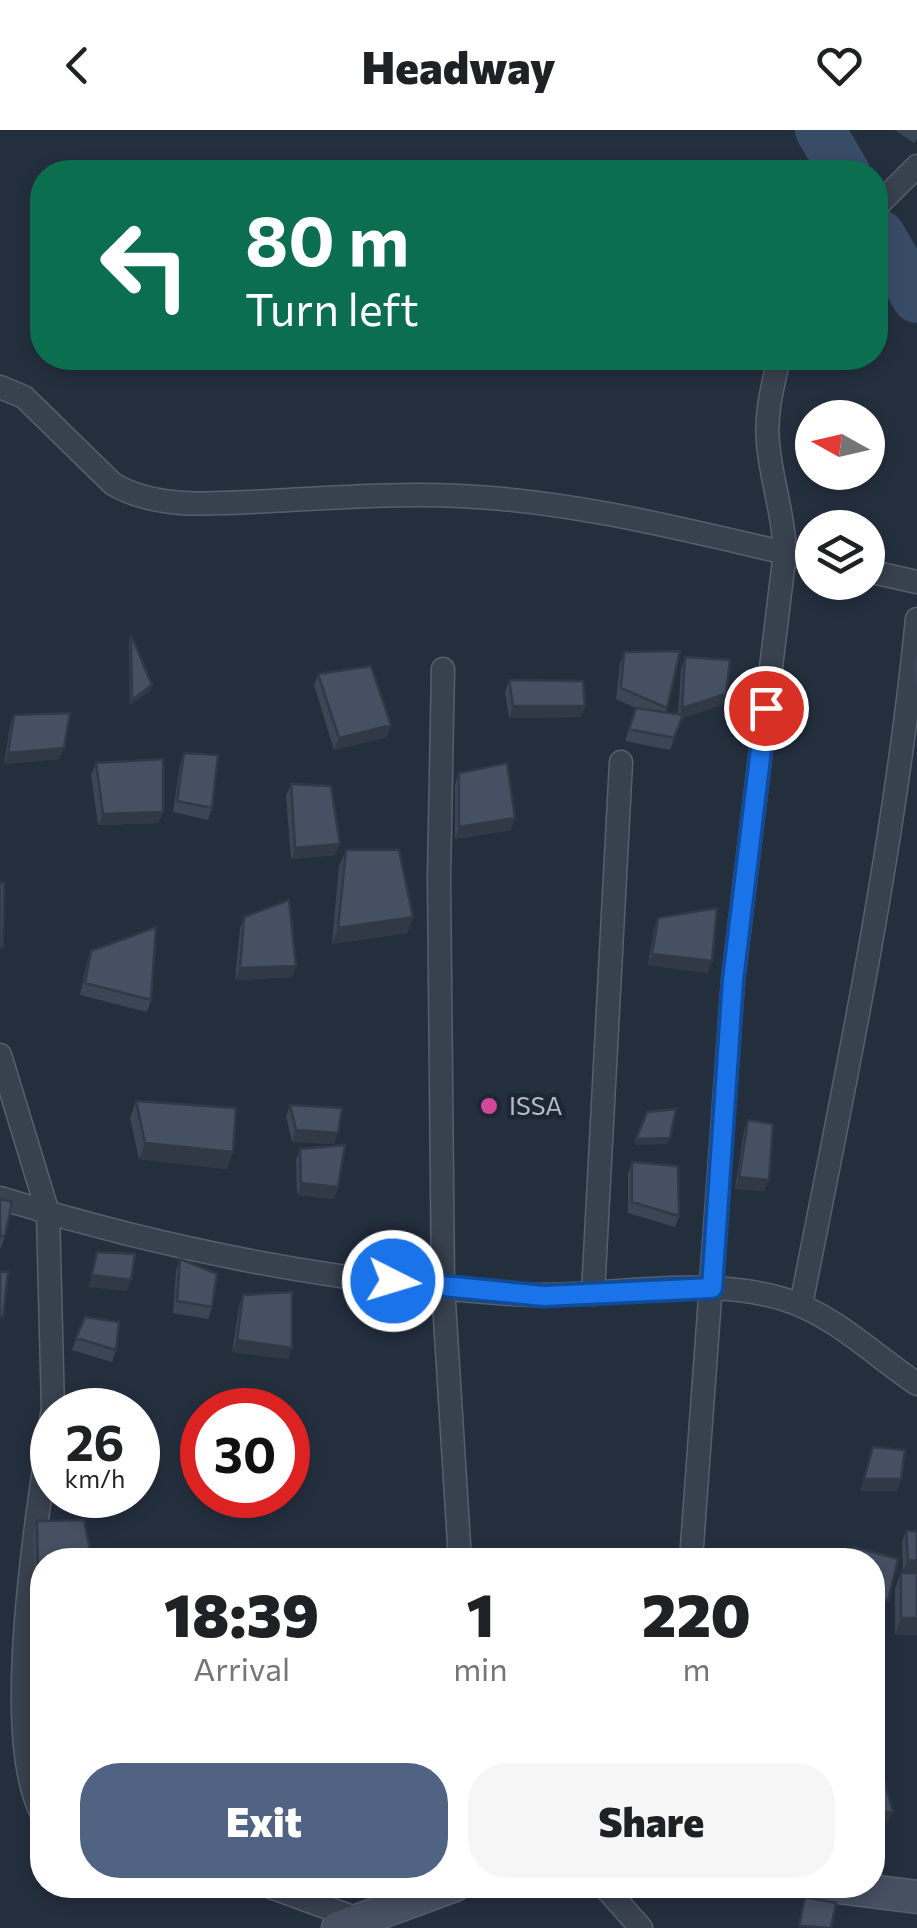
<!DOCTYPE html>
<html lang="en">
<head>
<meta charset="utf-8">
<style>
  :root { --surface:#fff; --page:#f6f6f6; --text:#202124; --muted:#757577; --accent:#506383 }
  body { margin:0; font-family:Commissioner,sans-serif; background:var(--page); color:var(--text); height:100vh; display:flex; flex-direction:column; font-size:38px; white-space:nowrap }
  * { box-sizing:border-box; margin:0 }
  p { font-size:32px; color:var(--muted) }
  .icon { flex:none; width:55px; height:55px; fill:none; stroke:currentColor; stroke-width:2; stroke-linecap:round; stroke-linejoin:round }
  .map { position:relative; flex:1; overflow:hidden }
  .panel { position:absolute; left:30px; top:1418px; width:855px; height:350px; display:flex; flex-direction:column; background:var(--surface); border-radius:40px; box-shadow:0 5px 15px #0003 }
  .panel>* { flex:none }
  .banner { position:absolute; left:30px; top:30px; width:858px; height:210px; border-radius:40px; box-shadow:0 5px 15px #0003; background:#0b6e4f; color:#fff; overflow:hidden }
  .needle { width:65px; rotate:278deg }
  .buttons { position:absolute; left:795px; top:270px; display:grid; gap:20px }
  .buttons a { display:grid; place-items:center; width:90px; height:90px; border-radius:50%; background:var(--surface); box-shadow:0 5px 15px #0003; font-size:50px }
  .speed { position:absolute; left:30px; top:1258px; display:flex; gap:20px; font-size:50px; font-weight:700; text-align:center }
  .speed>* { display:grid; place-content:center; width:130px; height:130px; border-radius:50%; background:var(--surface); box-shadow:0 5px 15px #0003; line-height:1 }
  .speed small { font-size:25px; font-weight:400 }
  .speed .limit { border:15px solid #d22; background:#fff; color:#111 }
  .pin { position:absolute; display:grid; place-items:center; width:85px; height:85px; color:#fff; margin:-42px; border:5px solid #fff; border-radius:50%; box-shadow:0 2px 10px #0007 }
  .me { position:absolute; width:110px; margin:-55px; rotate:95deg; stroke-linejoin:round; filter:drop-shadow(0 0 8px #0008) }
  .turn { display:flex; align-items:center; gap:35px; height:210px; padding:0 50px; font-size:45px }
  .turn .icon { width:130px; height:130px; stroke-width:2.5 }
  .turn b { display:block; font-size:70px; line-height:85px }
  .eta { display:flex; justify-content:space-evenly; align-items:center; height:170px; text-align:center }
  .eta b { font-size:60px; font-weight:800; line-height:70px }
  .action { display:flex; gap:20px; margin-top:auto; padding:20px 50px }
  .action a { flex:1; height:115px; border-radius:40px; background:var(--accent); color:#fff; font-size:40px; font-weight:800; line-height:115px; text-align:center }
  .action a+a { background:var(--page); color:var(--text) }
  header { display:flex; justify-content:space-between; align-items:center; height:130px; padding:0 50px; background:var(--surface); font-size:45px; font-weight:800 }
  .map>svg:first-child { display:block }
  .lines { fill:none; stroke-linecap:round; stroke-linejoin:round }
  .river { stroke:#394c67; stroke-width:50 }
  .street-casing { stroke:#565f6c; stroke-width:25 }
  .secondary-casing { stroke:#565f6c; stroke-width:35 }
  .street { stroke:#38414e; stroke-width:22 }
  .secondary { stroke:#465061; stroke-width:32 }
  .wall { fill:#3b4654 }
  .shaded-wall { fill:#303945 }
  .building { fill:#455162; stroke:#303945; stroke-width:2.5 }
  .route-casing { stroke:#114b97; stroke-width:25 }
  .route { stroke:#1a73e8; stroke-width:18 }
  .hotel-dot { fill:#d1479c; stroke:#1d2633; stroke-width:4 }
  .labels { text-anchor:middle; stroke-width:9; stroke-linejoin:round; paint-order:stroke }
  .poi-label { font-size:25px; fill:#b4bcc9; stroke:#1d2633; text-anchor:start }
</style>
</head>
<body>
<header><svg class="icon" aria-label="back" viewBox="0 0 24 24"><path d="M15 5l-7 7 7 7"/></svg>Headway<svg class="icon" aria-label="heart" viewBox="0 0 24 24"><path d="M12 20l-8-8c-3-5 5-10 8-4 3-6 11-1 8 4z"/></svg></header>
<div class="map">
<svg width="917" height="1798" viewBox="0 0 917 1798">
  <rect width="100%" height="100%" fill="#242f3e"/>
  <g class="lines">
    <!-- river -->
    <path class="river" d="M 820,0 L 845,42
      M 880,105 L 917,168"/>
    <!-- street casing -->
    <g class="street-casing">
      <path id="street" d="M 875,78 L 917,36
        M 0,257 L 24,267 L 113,354 C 159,381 219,373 270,371 C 333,368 397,363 460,366 C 579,371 697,403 812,429
        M 868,441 L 917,452
        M 443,539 L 439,746 L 443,1156 L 460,1430
        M 0,925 L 48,1083 L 53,1280
        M 0,1068 C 166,1120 338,1153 512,1164 C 601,1170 696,1143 783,1169 C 833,1184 874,1225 917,1254
        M 593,1164 L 621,632
        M 801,1175 C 846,947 894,721 917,489
        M 691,1430 L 733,850 L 785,422 C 784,385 771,350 768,313 C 765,284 773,255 779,228
        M 42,1684 C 0,1605 38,1382 52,1284
        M 265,1755 L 358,1789
        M 603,1755 L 641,1798"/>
    </g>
    <!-- secondary casing -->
    <g class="secondary-casing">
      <path id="secondary" d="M 822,1755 L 917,1767
        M 338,1798 L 455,1755"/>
    </g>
    <!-- street -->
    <use href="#street" class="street"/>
    <!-- secondary -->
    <use href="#secondary" class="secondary"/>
  </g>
  <!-- wall -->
  <path class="wall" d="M 895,0 L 917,0 L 917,9 L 914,13 Z
    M 131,505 L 152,555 L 150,561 L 130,575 L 129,511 Z
    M 624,522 L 667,578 L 666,583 L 678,585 L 681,539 L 685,527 L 722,575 L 682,588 L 670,620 L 625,611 L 636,578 L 616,569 L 620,534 Z
    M 917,523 L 917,562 L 913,534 Z
    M 318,544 L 387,607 L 334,620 L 314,555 Z
    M 509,550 L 585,576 L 581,587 L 509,588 L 505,562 Z
    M 14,585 L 64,618 L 59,629 L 4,634 L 10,596 Z
    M 184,623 L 212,678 L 208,690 L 173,682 L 180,635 Z
    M 96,633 L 163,682 L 158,693 L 98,695 L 91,645 Z
    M 459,643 L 511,700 L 455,709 L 455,655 Z
    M 291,654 L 335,725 L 291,729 L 286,666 Z
    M 346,720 L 413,787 L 407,803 L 332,814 L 339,736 Z
    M 244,787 L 296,836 L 292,847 L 235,850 L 240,799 Z
    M 658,788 L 708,843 L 648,835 L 654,799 Z
    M 91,821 L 151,870 L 147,882 L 80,865 L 87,833 Z
    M 136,971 L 227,1039 L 139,1029 L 130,988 Z
    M 290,975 L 334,1014 L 292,1012 L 286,986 Z
    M 748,990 L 764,1061 L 735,1059 L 744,1001 Z
    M 300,1019 L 338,1057 L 334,1069 L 297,1065 L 296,1030 Z
    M 632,1032 L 679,1086 L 675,1097 L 628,1083 L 628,1044 Z
    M 0,1069 L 5,1106 L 1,1118 L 0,1118 Z
    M 180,1129 L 212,1177 L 208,1189 L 173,1183 L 176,1141 Z
    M 243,1165 L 288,1229 L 232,1222 L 239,1177 Z
    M 85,1187 L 116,1220 L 112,1232 L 72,1220 Z
    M 37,1391 L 42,1430 L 42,1451 L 33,1448 L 33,1403 Z
    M 906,1401 L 917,1443 L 903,1441 L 902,1412 Z
    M 854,1417 L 898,1429 L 883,1482 L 872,1479 L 872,1430 L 849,1430 Z
    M 901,1443 L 917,1443 L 917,1505 L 895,1505 L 895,1459 Z
    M 42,1536 L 42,1599 L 37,1599 L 37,1547 Z"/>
  <!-- shaded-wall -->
  <path class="shaded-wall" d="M 152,555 L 150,561 L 130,575 L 132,570 Z
    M 726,564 L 722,575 L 682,588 L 670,620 L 682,588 L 678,589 L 682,578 Z
    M 513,576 L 585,576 L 581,587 L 509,588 Z
    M 391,595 L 387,607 L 334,620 L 339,608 Z
    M 64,618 L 59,629 L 4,634 L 8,623 Z
    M 163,682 L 158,693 L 98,695 L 103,684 Z
    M 515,688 L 511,700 L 455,709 L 459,697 Z
    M 340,714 L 335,725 L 291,729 L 295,718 Z
    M 413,787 L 407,803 L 332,814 L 338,798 Z
    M 652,824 L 712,831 L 708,843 L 648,835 Z
    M 296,836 L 292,847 L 235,850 L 240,838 Z
    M 296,1000 L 338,1003 L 334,1014 L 292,1012 Z
    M 670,1008 L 667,1014 L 634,1015 L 636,1009 Z
    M 145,1013 L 233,1022 L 227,1039 L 139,1029 Z
    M 739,1047 L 769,1050 L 764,1061 L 735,1059 Z
    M 301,1053 L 338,1057 L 334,1069 L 297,1065 Z
    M 92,1145 L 131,1150 L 127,1161 L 88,1157 Z
    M 237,1210 L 292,1218 L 288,1229 L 232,1222 Z
    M 864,1349 L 901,1349 L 897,1361 L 860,1361 Z
    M 908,1430 L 917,1431 L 917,1443 L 903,1441 Z
    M 901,1488 L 917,1488 L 917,1505 L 895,1505 Z
    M 42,1587 L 42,1599 L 37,1599 Z
    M 893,1681 L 888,1693 L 872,1697 L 872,1686 Z"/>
  <!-- building -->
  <path class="building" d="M 131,505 L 152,555 L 132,570 Z
    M 680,521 L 667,578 L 621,558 L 624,522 Z
    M 685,527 L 730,530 L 726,564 L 682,578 Z
    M 371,536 L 391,595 L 339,608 L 318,544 Z
    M 509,550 L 583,551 L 585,576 L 513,576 Z
    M 636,578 L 683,585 L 674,608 L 629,599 Z
    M 70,583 L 64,618 L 8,623 L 14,585 Z
    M 184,623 L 218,625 L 212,678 L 177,671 Z
    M 163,629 L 163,682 L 103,684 L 96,633 Z
    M 507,633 L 515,688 L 459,697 L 459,643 Z
    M 291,654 L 331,656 L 340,714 L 295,718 Z
    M 346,720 L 399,720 L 413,787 L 338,798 Z
    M 0,753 L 4,753 L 3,817 L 0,817 Z
    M 289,770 L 296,836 L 240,838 L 244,787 Z
    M 717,778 L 712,831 L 652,824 L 658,788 Z
    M 156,797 L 151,870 L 85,853 L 91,821 Z
    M 136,971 L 236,978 L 233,1022 L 145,1013 Z
    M 290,975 L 342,978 L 338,1003 L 296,1000 Z
    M 676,979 L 670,1008 L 636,1009 L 647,982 Z
    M 748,990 L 773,994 L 769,1050 L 739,1047 Z
    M 345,1015 L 338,1057 L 301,1053 L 300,1019 Z
    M 632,1032 L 678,1036 L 679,1086 L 632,1072 Z
    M 0,1069 L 12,1072 L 5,1106 L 0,1106 Z
    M 97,1122 L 135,1124 L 131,1150 L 92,1145 Z
    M 180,1129 L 217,1144 L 212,1177 L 177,1171 Z
    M 0,1142 L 8,1142 L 3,1187 L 0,1187 Z
    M 292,1162 L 292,1218 L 237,1210 L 243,1165 Z
    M 85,1187 L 119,1192 L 116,1220 L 76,1208 Z
    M 873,1317 L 905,1320 L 901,1349 L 864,1349 Z
    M 84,1390 L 92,1430 L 42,1430 L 42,1438 L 38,1437 L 37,1391 Z
    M 906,1401 L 917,1401 L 917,1431 L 908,1430 Z
    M 854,1417 L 898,1429 L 888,1471 L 872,1467 L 872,1430 L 850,1430 Z
    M 901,1443 L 917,1443 L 917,1488 L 901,1488 Z
    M 875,1620 L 893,1681 L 872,1686 L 872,1622 Z
    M 805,1767 L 836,1773 L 831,1798 L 799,1796 Z"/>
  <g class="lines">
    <!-- route casing -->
    <g class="route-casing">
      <path id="route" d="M 393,1151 L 544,1166 L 712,1158 L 733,850 L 766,578"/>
    </g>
    <!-- route -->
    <use href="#route" class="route"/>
  </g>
  <!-- markers -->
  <circle class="hotel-dot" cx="489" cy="976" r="10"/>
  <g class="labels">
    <!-- poi labels -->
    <g class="poi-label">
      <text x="509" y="985">ISSA</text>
    </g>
  </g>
</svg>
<div class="buttons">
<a><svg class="needle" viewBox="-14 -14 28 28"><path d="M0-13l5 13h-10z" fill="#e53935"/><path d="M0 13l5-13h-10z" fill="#757577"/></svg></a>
<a><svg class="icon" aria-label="layers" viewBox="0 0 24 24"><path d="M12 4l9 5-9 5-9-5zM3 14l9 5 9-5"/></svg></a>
</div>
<div class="speed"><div>26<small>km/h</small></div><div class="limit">30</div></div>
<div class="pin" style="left:766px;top:578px;background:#d93025"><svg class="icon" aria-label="arrive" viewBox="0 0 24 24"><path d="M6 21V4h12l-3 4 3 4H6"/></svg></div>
<svg class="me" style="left:393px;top:1151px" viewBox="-20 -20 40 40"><circle r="17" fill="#1a73e8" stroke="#fff" stroke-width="3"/><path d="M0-11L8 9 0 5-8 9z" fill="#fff"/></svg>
<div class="banner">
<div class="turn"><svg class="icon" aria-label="left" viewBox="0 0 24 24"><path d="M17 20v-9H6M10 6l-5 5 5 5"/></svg><div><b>80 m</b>Turn left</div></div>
</div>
<section class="panel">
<div class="eta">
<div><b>18:39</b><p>Arrival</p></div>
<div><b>1</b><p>min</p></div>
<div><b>220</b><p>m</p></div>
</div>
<div class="action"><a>Exit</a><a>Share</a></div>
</section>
</div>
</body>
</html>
